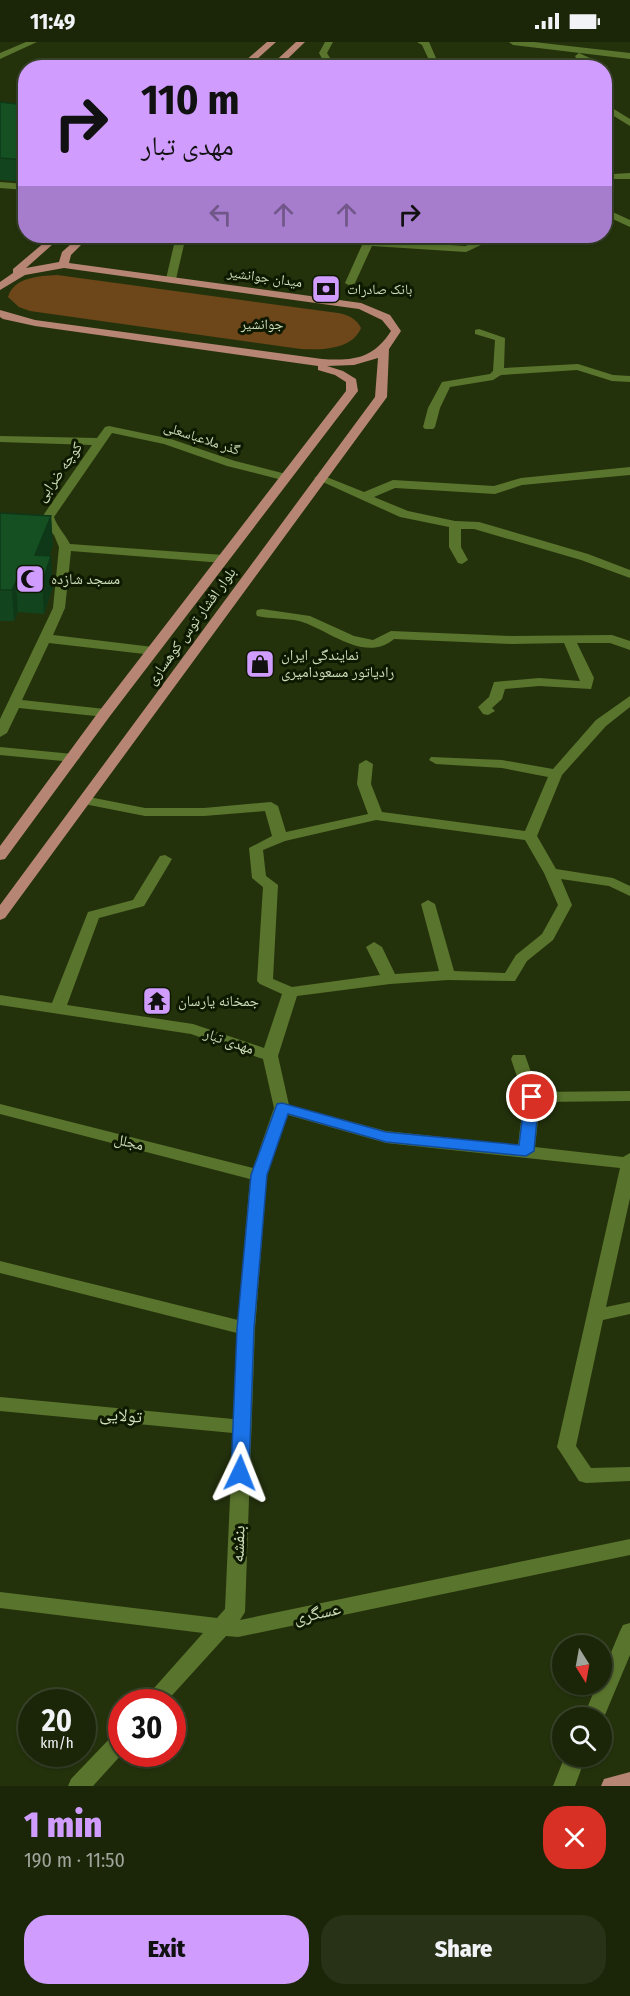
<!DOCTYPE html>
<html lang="en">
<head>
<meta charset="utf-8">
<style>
  :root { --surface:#1b2609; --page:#283217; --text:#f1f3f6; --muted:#a0a59c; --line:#39432a; --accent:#d09dff }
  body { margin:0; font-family:"Fira Sans Condensed","Noto Naskh Arabic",sans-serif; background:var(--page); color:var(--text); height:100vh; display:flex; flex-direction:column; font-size:22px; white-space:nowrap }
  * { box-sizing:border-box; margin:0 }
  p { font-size:20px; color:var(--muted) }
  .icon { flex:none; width:33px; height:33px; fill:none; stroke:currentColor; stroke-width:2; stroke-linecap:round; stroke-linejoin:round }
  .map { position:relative; height:1744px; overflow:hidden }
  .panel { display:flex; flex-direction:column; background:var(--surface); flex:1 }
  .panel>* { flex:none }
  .top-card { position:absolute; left:18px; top:18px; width:594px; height:183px; border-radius:24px; box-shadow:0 2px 4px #0004,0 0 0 2px var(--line); background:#d09dff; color:#111; overflow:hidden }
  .needle { width:39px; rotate:169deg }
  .fabs { position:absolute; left:552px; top:1593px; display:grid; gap:12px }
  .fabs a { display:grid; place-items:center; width:60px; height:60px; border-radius:50%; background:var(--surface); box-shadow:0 2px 4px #0004,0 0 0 2px var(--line); font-size:30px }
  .speed { position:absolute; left:18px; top:1647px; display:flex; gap:12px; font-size:30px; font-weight:700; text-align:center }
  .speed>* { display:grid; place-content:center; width:78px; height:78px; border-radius:50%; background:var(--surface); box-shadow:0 2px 4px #0004,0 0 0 2px var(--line); line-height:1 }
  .speed small { font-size:15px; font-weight:400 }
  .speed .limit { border:9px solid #d22; background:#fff; color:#111 }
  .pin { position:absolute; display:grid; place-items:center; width:51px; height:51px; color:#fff; margin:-26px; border:3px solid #fff; border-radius:50%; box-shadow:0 2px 6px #0007 }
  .me { position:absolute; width:66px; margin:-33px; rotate:2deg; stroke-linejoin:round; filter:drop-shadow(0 0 4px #0008) }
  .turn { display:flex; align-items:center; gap:21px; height:126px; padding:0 24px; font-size:27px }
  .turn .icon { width:78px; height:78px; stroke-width:2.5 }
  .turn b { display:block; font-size:42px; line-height:51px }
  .lanes { display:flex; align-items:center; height:57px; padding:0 24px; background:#0003; justify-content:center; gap:30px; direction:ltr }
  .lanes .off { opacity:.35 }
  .round { display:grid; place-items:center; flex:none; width:63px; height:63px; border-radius:24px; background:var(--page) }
  .summary { display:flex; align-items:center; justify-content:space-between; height:102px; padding:0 24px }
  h1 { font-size:36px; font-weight:800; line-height:45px; color:var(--accent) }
  .button { display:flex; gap:12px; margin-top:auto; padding:12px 24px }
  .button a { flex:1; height:69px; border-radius:24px; background:var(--accent); color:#111; font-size:24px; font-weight:800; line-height:69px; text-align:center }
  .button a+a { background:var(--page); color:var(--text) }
  .status { display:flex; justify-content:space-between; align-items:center; height:42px; padding:0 30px; background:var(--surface); direction:ltr }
  .status svg { height:16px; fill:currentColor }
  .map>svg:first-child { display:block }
  .green { fill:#6d471a }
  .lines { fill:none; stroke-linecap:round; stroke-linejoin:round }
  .minor { fill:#59742d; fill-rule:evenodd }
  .major { fill:#b78574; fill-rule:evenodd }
  .wall { fill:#12451d }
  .shaded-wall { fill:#0f3818 }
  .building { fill:#155022; stroke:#0f3818; stroke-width:1.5 }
  .route { fill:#1a73e8; stroke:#114b97; stroke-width:1.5 }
  .labels { text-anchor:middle; stroke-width:6; stroke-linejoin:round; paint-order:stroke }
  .far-street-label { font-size:14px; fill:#cedfbb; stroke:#0e1900 }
  .far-poi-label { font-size:14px; fill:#cedfbb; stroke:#0e1900; text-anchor:start }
  .far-neighbourhood-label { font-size:14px; fill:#cedfbb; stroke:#0e1900 }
  .street-label { font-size:15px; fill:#cedfbb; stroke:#0e1900 }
  .poi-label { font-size:15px; fill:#cedfbb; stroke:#0e1900; text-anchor:start }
  .near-street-label { font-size:18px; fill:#cedfbb; stroke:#0e1900 }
</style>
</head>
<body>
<div class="status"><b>11:49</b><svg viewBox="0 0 49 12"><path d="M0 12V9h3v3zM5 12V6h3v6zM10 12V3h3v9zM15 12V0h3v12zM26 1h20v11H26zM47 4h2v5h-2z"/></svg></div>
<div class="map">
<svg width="630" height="1744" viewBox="0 0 630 1744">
  <rect width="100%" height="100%" fill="#24320c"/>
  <!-- green -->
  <path class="green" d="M 57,233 L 338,271 C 348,273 356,276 361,286 C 352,308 321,308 301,307 L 30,269 L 19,265 L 8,255 C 14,235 39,234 57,233 Z"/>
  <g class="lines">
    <!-- minor -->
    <path class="minor" d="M 26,0 L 37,0 L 0,17 L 0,11 Z
      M 325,0 L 333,0 L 327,11 L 336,26 L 327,26 L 319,11 Z
      M 417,0 L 429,0 L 436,16 L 435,18 L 429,18 L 422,3 Z
      M 509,0 L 534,0 L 630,11 L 630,17 L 513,3 Z
      M 579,11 L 607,24 L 608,26 L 604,28 L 604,26 L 596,26 L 576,16 L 575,14 Z
      M 604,61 L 630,77 L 630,84 L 604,68 Z
      M 604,126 L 613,132 L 630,131 L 630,137 L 608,137 L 604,134 Z
      M 0,140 L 26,142 L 26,148 L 0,146 Z
      M 604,166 L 630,178 L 630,185 L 604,173 Z
      M 176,194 L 186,194 L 176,237 L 171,240 L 166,237 Z
      M 351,194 L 361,194 L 361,197 L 465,204 L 471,202 L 470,194 L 480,194 L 481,203 L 466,210 L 372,204 L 355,241 L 350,244 L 345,241 L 362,203 L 352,202 Z
      M 479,287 L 505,296 L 504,326 L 578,322 L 613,333 L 630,334 L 630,340 L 612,339 L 577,328 L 501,333 L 493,338 L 450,345 L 440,366 L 435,385 L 433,387 L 425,387 L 423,385 L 428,366 L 442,340 L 490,332 L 493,329 L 495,298 L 475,292 L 475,288 Z
      M 109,384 L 171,397 L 235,419 L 290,433 L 292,435 L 286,439 L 227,424 L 164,402 L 112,391 L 54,475 C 57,485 65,492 70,502 L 223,513 L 229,517 L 223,521 L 71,509 L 65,566 L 53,593 L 153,605 L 160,609 L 153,613 L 49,601 L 22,658 L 105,667 L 112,671 L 105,675 L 19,666 L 7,691 L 0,695 L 0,677 L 53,566 L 59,505 L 54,493 L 44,483 L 42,475 L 92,403 L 0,400 L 0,394 L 97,396 L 105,385 Z
      M 630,425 L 630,433 L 522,443 L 495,452 L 395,446 L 374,455 L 408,469 L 455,479 L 479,480 L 588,512 L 630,528 L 630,536 L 581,518 L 474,487 L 461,487 L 461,505 L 468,518 L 462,522 L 458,521 L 449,505 L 449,485 L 400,475 L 314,436 L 320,432 L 324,434 L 364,450 L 393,438 L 494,444 L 521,436 Z
      M 262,567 L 310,574 L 354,594 L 373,598 L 391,589 L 512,594 L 612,593 L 630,599 L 630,608 L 610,601 L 577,601 L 594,636 L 591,647 L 539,644 L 505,647 L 502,657 L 492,666 L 495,669 L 488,673 L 483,672 L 478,665 L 489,655 L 494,640 L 539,636 L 580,639 L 564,601 L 512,602 L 394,597 C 365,622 328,587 299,579 C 286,576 271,577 257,574 L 256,571 L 257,568 Z
      M 630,654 L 630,665 L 606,684 L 562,733 L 537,794 L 556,827 L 613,836 L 630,844 L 630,854 L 609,844 L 561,837 L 572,863 L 553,898 L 527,919 L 515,939 L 448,938 L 390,942 L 297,954 L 278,1014 L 289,1063 L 386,1089 L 518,1103 L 524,1055 L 511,1017 L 513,1013 L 525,1013 L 538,1050 L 630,1049 L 630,1059 L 540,1060 L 535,1105 L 623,1115 L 630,1111 L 630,1156 L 606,1265 L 630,1260 L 630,1272 L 603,1278 L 576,1404 L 591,1426 L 630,1425 L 630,1439 L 586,1441 L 579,1439 L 557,1405 L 620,1126 L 386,1101 L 288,1073 L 267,1133 L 255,1287 L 245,1570 L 240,1578 L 630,1497 L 630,1513 L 238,1595 L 226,1594 L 166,1660 L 144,1660 L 147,1654 L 203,1591 L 0,1566 L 0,1550 L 217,1576 L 225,1567 L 233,1391 L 0,1369 L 0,1355 L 233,1377 L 237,1291 L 0,1231 L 0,1219 L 238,1278 L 250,1137 L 0,1072 L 0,1062 L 253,1126 L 274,1066 L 263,1017 L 191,992 L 0,963 L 0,953 L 52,961 L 88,870 L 133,858 L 160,814 L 165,813 L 172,817 L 144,864 L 99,876 L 67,963 L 193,982 L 264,1006 L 282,952 L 260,942 L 257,939 L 263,845 L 252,836 L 249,806 L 272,794 L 265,769 L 204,774 L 145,774 L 84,762 L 77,758 L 84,754 L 145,766 L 204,766 L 271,760 L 278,764 L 286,790 L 368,772 L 357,742 L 359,722 L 366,718 L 373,722 L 371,742 L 382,770 L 525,789 L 548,735 L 502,726 L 436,722 L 429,718 L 431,715 L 502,718 L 553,727 L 596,678 ZM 376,778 L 525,798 L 544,831 L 558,863 L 542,892 L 516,913 L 505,931 L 454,929 L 435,862 L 428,858 L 421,862 L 439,929 L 395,932 L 382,905 L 374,900 L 366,905 L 380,933 L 292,945 L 273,937 L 278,843 L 266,834 L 263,808 L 285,799 Z
      M 0,705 L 73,712 L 80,716 L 73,720 L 0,713 Z
      M 630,1581 L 630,1613 L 602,1680 L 602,1676 L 583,1676 L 597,1642 L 602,1642 L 602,1632 L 620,1589 L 623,1583 Z
      M 122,1688 L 122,1712 L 93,1744 L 68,1744 L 71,1737 L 115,1691 Z
      M 565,1714 L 586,1714 L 575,1744 L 553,1744 Z"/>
    <!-- major -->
    <path class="major" d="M 267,0 L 276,0 L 247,26 L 237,26 Z
      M 296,0 L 305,0 L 278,26 L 268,26 Z
      M 52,194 L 62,194 L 26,226 L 59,220 L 62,210 L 80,194 L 90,194 L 71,213 L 69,221 L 361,261 L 390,273 L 401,289 L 389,307 L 387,355 L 5,876 L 0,878 L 0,863 L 375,355 L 378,316 L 354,323 L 327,324 L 343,329 L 356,337 L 358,349 L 110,674 L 5,817 L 0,818 L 0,804 L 100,668 L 346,349 L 346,340 L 335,333 L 318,328 L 318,324 L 35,284 L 3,277 L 0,275 L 0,268 L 35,278 L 322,317 C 353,319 373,317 391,289 L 382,278 L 359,267 L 64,226 L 25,233 L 0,248 L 0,240 L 13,231 L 13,227 Z
      M 630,1730 L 630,1744 L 601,1744 L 604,1737 Z"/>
  </g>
  <!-- wall -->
  <path class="wall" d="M 0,60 L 26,63 L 26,140 L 0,138 Z
    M 0,471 L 51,474 L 53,504 L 49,514 L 53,544 L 44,572 L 18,570 L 14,579 L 0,579 Z"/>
  <!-- shaded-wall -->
  <path class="shaded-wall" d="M 51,474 L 53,504 L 38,541 L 35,513 Z
    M 51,514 L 53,544 L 44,572 L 42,541 Z
    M 16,539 L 18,570 L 14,579 L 12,548 Z"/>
  <!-- building -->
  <path class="building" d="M 0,60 L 26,63 L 25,118 L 0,116 Z
    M 0,471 L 51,474 L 35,513 L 51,514 L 42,541 L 16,539 L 12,548 L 0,548 Z"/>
  <!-- route -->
  <path class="route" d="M 532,1050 L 539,1055 L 534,1109 L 526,1114 L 386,1100 L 288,1072 L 267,1133 L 254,1287 L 249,1431 L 246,1436 L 240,1438 L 234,1436 L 231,1431 L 237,1287 L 251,1133 L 277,1062 L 282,1061 L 386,1090 L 519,1103 L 525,1055 Z"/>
  <!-- icons -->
  <defs>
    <g id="bank-square" transform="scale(1.5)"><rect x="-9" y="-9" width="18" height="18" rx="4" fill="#d09dff" stroke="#0e1900"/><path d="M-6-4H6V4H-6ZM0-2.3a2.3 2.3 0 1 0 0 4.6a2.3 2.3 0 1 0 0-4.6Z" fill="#111"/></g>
    <g id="mosque-square" transform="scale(1.5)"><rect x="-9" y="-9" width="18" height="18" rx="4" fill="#d09dff" stroke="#0e1900"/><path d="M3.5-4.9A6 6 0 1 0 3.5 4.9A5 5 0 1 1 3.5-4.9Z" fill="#111"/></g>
    <g id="shop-square" transform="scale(1.5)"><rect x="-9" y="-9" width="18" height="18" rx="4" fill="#d09dff" stroke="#0e1900"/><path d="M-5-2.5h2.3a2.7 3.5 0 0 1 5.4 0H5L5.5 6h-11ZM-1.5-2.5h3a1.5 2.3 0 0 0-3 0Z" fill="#111"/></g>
    <g id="temple-square" transform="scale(1.5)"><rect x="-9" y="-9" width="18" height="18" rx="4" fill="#d09dff" stroke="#0e1900"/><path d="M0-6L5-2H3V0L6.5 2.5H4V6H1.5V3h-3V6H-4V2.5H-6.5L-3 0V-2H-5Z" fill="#111"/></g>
  </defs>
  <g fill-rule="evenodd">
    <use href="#bank-square" x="326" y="247"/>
    <use href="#mosque-square" x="30" y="537"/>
    <use href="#shop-square" x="260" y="622"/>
    <use href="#temple-square" x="157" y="959"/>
  </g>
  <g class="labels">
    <!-- far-street labels -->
    <g class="far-street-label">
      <text transform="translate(265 235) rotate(8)" y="5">میدان جوانشیر</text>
      <text transform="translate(202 396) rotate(18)" y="5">گذر ملاعباسعلی</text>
    </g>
    <!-- far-poi labels -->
    <g class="far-poi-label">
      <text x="347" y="252">بانک صادرات</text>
    </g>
    <!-- far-neighbourhood labels -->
    <g class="far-neighbourhood-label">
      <text x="262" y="287">جوانشیر</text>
    </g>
    <!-- street labels -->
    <g class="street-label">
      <text transform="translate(59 430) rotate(-55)" y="5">کوچه ضرابی</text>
      <text transform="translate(191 584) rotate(-54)" y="5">بلوار افشار توس کوهساری</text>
      <text transform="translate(229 999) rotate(19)" y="5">مهدی تبار</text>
      <text transform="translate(129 1100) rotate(14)" y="5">مجلل</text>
    </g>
    <!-- poi labels -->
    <g class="poi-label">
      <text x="51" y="542">مسجد شازده</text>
      <text x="281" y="618">نمایندگی ایران<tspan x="281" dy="17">رادیاتور مسعودامیری</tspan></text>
      <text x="178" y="964">جمخانه یارسان</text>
    </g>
    <!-- near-street labels -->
    <g class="near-street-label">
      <text transform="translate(121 1373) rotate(5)" y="6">تولایی</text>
      <text transform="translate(238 1502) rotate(-88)" y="6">بنفشه</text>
      <text transform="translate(317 1571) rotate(-12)" y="6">عسگری</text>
    </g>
  </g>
</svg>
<div class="fabs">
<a><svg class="needle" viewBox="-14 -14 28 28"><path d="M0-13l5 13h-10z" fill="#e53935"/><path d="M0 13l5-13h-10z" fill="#a0a59c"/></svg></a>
<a><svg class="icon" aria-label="search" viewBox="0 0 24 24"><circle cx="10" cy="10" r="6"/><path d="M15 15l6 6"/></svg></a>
</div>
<div class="speed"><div>20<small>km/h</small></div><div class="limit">30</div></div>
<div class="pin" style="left:532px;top:1055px;background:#d93025"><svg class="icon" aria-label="arrive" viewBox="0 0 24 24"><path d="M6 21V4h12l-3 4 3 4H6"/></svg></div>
<svg class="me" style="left:240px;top:1431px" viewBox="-20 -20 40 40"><path d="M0-17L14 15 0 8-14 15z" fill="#1a73e8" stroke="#fff" stroke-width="4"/></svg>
<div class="top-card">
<div class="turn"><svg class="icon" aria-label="right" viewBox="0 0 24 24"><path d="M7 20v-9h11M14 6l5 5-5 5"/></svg><div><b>110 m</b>مهدی تبار</div></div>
<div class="lanes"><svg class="icon off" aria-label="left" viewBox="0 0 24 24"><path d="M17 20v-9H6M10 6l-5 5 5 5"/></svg><svg class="icon off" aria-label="ahead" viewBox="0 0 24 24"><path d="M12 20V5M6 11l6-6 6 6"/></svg><svg class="icon off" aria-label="ahead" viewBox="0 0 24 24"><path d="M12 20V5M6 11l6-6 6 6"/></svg><svg class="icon" aria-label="right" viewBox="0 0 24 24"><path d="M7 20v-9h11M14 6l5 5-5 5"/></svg></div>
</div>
</div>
<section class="panel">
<div class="summary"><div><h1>1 min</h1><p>190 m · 11:50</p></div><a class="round" style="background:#d93025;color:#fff"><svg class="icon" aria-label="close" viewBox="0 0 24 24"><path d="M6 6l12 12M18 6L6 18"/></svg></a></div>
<div class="button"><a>Exit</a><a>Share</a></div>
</section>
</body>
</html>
